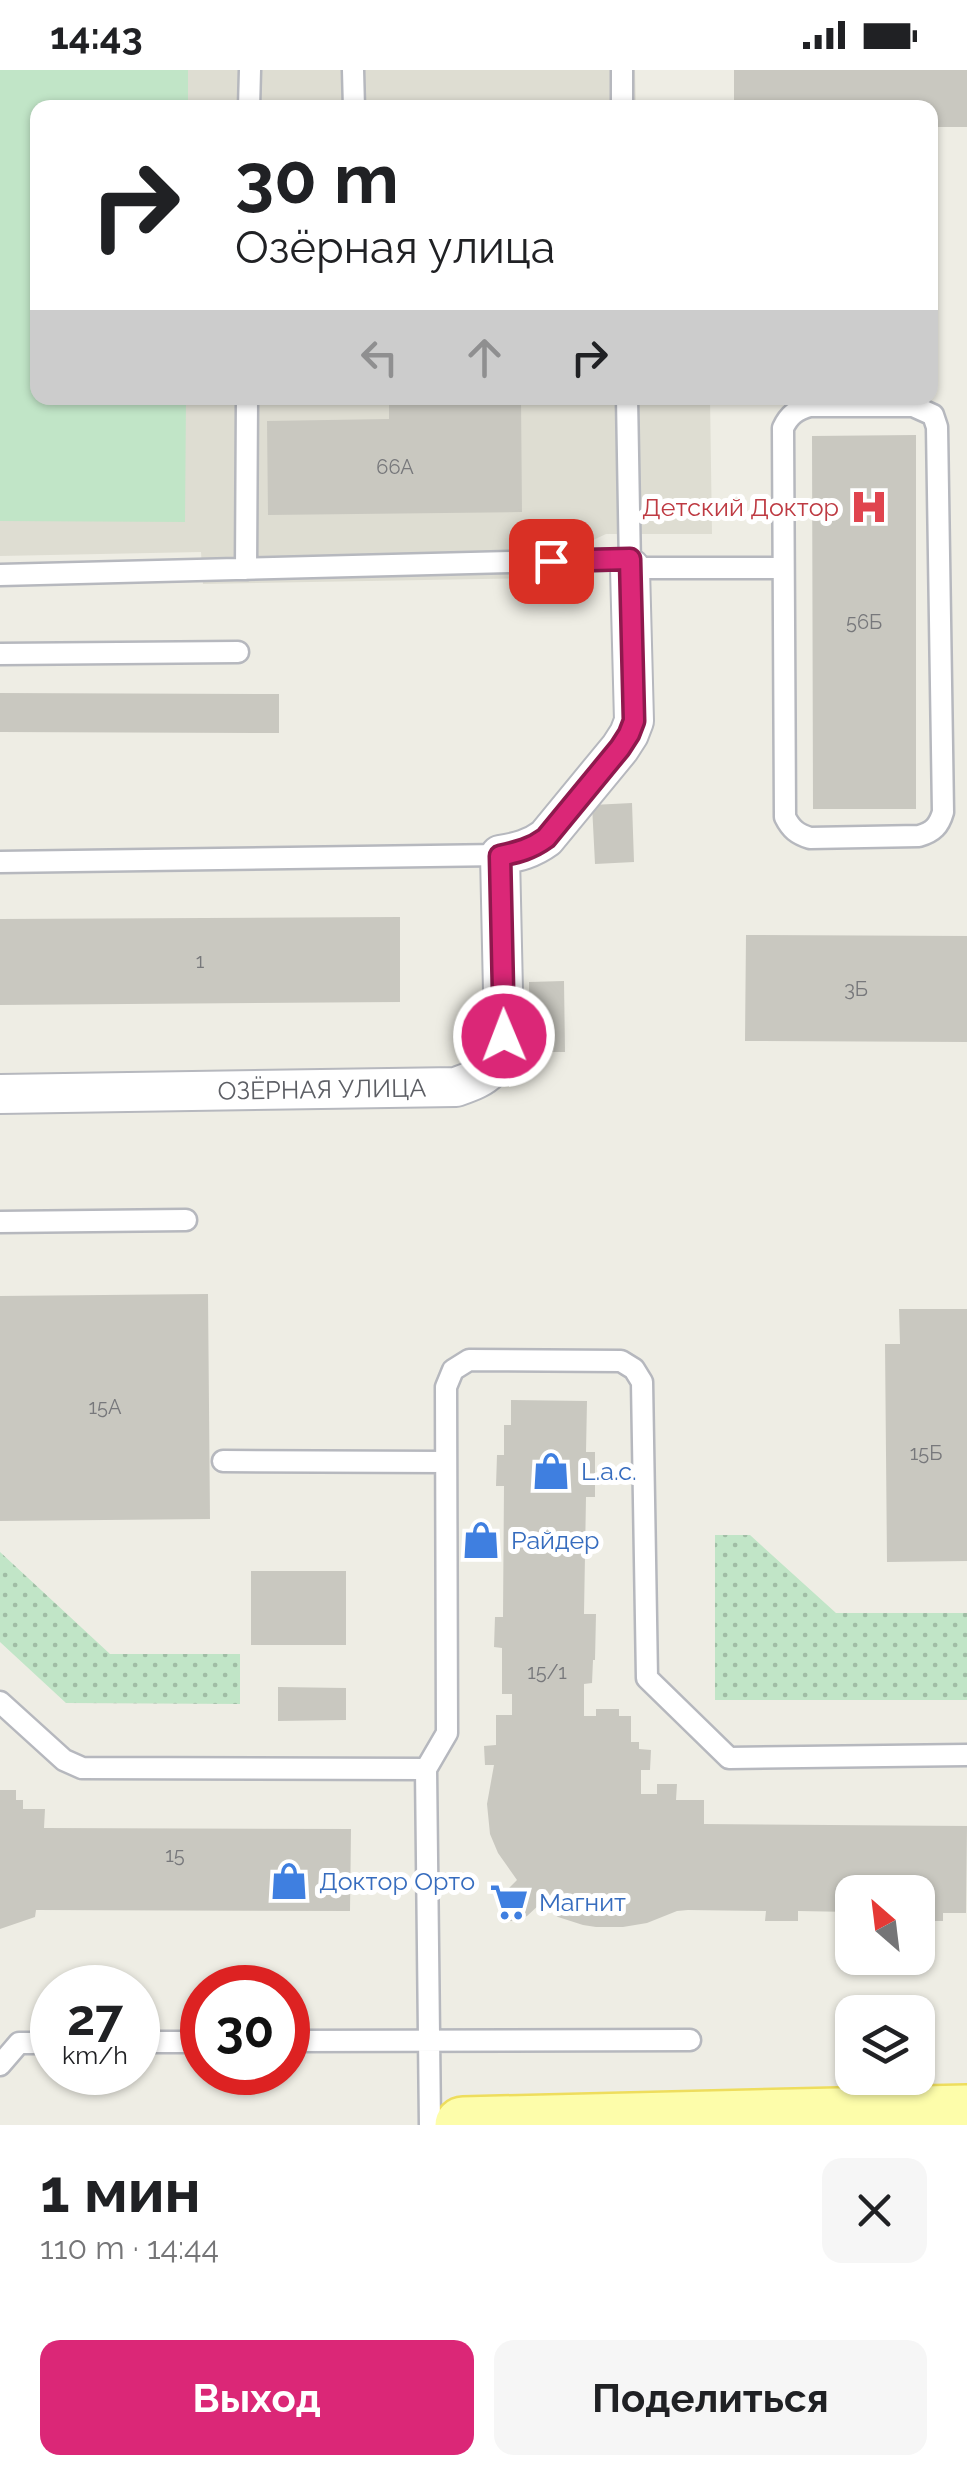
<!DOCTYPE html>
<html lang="ru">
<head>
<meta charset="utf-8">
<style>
  :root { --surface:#fff; --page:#f6f6f6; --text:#202124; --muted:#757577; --accent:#db2777 }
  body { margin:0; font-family:Raleway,sans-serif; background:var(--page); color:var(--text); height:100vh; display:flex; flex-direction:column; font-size:38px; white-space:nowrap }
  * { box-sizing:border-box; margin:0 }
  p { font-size:32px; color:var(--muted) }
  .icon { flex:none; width:55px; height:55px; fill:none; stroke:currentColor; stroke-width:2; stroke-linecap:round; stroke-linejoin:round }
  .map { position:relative; height:2055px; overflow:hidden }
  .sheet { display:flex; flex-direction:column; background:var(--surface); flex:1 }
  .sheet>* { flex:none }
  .guide { position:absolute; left:30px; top:30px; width:908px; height:305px; border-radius:20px; box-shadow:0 2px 8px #0004; background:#fff; color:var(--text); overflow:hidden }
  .needle { width:65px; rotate:332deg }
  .controls { position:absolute; left:835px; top:1805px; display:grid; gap:20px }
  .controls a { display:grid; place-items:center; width:100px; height:100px; border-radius:20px; background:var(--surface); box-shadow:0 2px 8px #0004; font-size:50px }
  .speed { position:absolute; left:30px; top:1895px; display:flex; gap:20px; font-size:50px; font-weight:700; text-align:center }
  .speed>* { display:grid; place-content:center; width:130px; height:130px; border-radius:50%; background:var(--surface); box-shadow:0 2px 8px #0004; line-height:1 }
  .speed small { font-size:25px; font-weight:400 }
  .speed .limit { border:15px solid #d22; background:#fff; color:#111 }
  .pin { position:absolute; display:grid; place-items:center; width:85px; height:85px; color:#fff; margin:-42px; border-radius:20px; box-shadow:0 5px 15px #0006 }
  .me { position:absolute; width:110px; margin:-55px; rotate:359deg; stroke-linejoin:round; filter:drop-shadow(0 0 8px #0008) }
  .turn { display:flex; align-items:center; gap:35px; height:210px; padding:0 40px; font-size:45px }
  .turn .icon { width:130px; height:130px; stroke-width:2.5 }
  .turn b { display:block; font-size:70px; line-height:85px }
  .lanes { display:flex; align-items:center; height:95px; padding:0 40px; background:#0003; justify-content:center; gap:50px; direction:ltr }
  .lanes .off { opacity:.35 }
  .round { display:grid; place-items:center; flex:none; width:105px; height:105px; border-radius:20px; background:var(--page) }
  .head { display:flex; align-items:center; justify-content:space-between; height:170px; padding:0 40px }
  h1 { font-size:60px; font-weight:700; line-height:75px }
  .cta { display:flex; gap:20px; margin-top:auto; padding:20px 40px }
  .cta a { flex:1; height:115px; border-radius:20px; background:var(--accent); color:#fff; font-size:40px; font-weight:700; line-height:115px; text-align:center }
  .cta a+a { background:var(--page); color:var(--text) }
  .status { display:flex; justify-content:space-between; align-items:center; height:70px; padding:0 50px; background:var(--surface); direction:ltr }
  .status svg { height:28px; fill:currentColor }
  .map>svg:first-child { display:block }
  .education { fill:#deddd2 }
  .grass { fill:url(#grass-dots) }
  .pitch { fill:#c1e5c7 }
  .building { fill:#c9c8c0 }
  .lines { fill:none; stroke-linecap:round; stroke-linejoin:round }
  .service-casing { stroke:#b6b8be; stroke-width:25 }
  .minor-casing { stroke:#b6b8be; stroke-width:42 }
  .primary-casing { stroke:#eedd5d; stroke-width:60 }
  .service { stroke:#fff; stroke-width:20 }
  .minor { stroke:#fff; stroke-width:38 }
  .primary { stroke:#fdfdaa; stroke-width:55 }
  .route-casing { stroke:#8e194d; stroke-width:25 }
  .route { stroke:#db2777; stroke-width:18 }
  .labels { text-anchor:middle; stroke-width:10; stroke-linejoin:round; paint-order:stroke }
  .number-label { font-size:20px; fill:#77787b }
  .health-label { font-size:25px; fill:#be3a42; stroke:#fff; text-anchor:end }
  .street-label { font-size:25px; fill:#5c5e64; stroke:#fff }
  .shop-label { font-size:25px; fill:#366cbe; stroke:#fff; text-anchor:start }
</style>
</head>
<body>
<div class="status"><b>14:43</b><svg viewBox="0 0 49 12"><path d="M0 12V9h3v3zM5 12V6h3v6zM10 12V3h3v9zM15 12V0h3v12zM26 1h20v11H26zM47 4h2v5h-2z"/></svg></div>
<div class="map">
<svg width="967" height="2055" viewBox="0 0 967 2055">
  <defs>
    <pattern id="grass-dots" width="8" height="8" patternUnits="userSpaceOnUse" patternTransform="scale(2.5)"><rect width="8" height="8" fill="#c1e5c7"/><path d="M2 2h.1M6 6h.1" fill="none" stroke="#a0bda5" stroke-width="1.8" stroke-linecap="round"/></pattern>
  </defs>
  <rect width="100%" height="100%" fill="#eeede4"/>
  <!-- education -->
  <path class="education" d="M 0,0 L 635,0 L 636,37 L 38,38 L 38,328 L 710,328 L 712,464 L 606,464 L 589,472 L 589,507 L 203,514 L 201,482 L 0,486 Z"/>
  <!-- grass -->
  <path class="grass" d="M 715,1465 L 750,1465 L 836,1543 L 967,1543 L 967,1630 L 715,1630 Z
    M 0,1482 L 110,1584 L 240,1584 L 240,1634 L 66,1633 L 0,1572 Z"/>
  <!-- pitch -->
  <path class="pitch" d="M 0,0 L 188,0 L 188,37 L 38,38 L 38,328 L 186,328 L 185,452 L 0,451 Z"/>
  <!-- building -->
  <path class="building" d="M 734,0 L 967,0 L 967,57 L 930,57 L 930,38 L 734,38 Z
    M 389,328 L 521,328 L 522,442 L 268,445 L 267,351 L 389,349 Z
    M 916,365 L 916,739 L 813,739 L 812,366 Z
    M 0,623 L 279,624 L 279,663 L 0,662 Z
    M 632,733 L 634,792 L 595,794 L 592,735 Z
    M 400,847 L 400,932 L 0,935 L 0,849 Z
    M 746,865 L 967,866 L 967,972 L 745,971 Z
    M 564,911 L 565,982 L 530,982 L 529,912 Z
    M 208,1224 L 210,1449 L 0,1451 L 0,1226 Z
    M 899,1239 L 967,1239 L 967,1491 L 887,1492 L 885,1274 L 900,1274 Z
    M 511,1330 L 587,1331 L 586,1382 L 595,1382 L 595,1427 L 586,1427 L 584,1544 L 596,1544 L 595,1590 L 593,1590 L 592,1613 L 584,1614 L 584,1646 L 596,1646 L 596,1639 L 619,1639 L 619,1646 L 631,1646 L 631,1672 L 639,1672 L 639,1679 L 651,1680 L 650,1700 L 641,1700 L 641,1724 L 657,1724 L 657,1714 L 677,1714 L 676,1730 L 704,1730 L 704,1754 L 967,1756 L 966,1843 L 943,1843 L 943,1851 L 918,1851 L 918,1822 L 852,1822 L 852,1842 L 798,1841 L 798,1851 L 765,1851 L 766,1841 L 688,1840 L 677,1841 L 647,1853 L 623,1857 L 596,1857 L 583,1855 L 558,1847 L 540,1834 L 527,1846 L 517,1851 L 506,1851 L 502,1846 L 497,1835 L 498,1829 L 517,1810 L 498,1783 L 490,1764 L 487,1734 L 494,1695 L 485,1695 L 484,1676 L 496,1675 L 496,1645 L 512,1645 L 512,1624 L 502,1624 L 502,1578 L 494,1577 L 495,1547 L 503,1547 L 504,1416 L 496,1416 L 497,1385 L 504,1385 L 504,1355 L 511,1355 Z
    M 251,1501 L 346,1501 L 346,1575 L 251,1575 Z
    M 278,1617 L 346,1618 L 346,1650 L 278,1651 Z
    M 0,1720 L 16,1720 L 16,1730 L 23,1730 L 23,1739 L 45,1739 L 44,1758 L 351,1759 L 350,1841 L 36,1840 L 35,1847 L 0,1859 Z"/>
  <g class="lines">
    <!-- service casing -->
    <g class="service-casing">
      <path id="service" d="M 353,0 L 354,38
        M 622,0 L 622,38
        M 249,38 L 250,0
        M 627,328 L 630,498 L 783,498
        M 810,336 L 913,336 L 933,345 L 937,357 L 943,742 C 939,756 933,762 919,766 L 810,768 C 797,764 791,759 785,747 L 783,358 C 789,345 796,340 810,336 Z
        M 246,499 L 247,328
        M 0,505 L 630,489
        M 0,584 L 238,582
        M 0,792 L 500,785
        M 0,1152 L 186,1150
        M 223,1391 L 446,1392
        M 0,1632 L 64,1690 L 82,1698 L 426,1699
        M 288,1971 L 690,1970
        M 138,1972 L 202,1972
        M 0,1995 L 19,1973 L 52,1973
        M 430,2055 L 426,1699 L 447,1663 L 446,1317 L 453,1300 L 469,1290 L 621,1291 L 634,1299 L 642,1312 L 647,1608 L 729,1688 L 967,1685"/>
    </g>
    <!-- minor casing -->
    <g class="minor-casing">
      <g id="minor">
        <path id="s1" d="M 0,1024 L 456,1017 C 490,1005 493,1001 504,967 L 500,785 C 518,782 531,779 546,768 L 620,678 L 629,664 L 634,651 L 630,498"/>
      </g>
    </g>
    <!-- primary casing -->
    <g class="primary-casing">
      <path id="primary" d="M 463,2055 L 967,2043"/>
    </g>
    <!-- service -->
    <use href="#service" class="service"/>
    <!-- minor -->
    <use href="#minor" class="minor"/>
    <!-- primary -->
    <use href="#primary" class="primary"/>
  </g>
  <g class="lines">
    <!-- route casing -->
    <g class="route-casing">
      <path id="route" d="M 504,966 L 500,786 C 518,782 531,779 546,768 L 620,678 L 629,664 L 634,651 L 630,489 L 551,491"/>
    </g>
    <!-- route -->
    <use href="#route" class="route"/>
  </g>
  <!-- icons -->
  <defs>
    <g id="hospital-bare" transform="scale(3)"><path d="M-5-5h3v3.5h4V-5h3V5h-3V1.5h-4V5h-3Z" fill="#e0444e" stroke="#fff" stroke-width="2.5" paint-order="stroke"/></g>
    <g id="shop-bare" transform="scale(3)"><path d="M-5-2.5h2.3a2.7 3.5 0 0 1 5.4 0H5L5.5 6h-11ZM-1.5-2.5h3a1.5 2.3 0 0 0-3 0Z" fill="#3f7fe0" stroke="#fff" stroke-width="2.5" paint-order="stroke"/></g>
    <g id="supermarket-bare" transform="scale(3)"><path d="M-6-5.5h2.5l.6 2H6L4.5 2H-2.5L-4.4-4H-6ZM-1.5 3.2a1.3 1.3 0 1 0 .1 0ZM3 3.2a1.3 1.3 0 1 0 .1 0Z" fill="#3f7fe0" stroke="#fff" stroke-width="2.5" paint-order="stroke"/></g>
  </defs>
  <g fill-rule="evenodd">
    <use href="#hospital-bare" x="869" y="437"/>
    <use href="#shop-bare" x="551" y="1401"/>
    <use href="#shop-bare" x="481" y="1470"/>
    <use href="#shop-bare" x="289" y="1811"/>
    <use href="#supermarket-bare" x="509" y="1832"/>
  </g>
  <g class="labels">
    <!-- number labels -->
    <g class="number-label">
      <text x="395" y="404">66А</text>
      <text x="864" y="559">56Б</text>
      <text x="200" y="898">1</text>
      <text x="856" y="926">3Б</text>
      <text x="105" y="1344">15А</text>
      <text x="926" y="1390">15Б</text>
      <text x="547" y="1609">15/1</text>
      <text x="175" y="1792">15</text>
    </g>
    <!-- health labels -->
    <g class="health-label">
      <text x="839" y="446">Детский Доктор</text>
    </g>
    <!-- street labels -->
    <g class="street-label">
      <text dy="9" stroke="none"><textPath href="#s1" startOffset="322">ОЗЁРНАЯ УЛИЦА</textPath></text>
    </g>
    <!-- shop labels -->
    <g class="shop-label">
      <text x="581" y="1410">L.a.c.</text>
      <text x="511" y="1479">Райдер</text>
      <text x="319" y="1820">Доктор Орто</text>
      <text x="539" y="1841">Магнит</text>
    </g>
  </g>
</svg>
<div class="controls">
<a><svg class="needle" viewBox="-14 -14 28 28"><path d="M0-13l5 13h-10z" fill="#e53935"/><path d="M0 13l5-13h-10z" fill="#757577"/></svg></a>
<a><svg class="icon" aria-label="layers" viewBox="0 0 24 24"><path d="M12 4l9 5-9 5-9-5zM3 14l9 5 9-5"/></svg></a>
</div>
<div class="speed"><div>27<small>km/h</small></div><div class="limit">30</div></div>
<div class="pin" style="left:551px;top:491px;background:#d93025"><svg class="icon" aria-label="arrive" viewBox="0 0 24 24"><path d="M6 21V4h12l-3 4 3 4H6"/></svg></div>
<svg class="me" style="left:504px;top:966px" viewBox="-20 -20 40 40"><circle r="17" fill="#db2777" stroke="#fff" stroke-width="3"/><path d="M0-11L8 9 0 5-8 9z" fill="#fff"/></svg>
<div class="guide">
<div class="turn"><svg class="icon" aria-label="right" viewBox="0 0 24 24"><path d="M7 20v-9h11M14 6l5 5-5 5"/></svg><div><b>30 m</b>Озёрная улица</div></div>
<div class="lanes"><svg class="icon off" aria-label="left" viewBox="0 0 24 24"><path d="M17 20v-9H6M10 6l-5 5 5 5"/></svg><svg class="icon off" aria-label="ahead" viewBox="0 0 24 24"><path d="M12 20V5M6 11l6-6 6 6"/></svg><svg class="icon" aria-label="right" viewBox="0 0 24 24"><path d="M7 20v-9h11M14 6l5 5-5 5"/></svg></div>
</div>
</div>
<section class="sheet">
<div class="head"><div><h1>1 мин</h1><p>110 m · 14:44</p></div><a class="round"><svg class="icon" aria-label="close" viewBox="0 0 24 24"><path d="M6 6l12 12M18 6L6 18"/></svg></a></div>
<div class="cta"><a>Выход</a><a>Поделиться</a></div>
</section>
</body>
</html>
